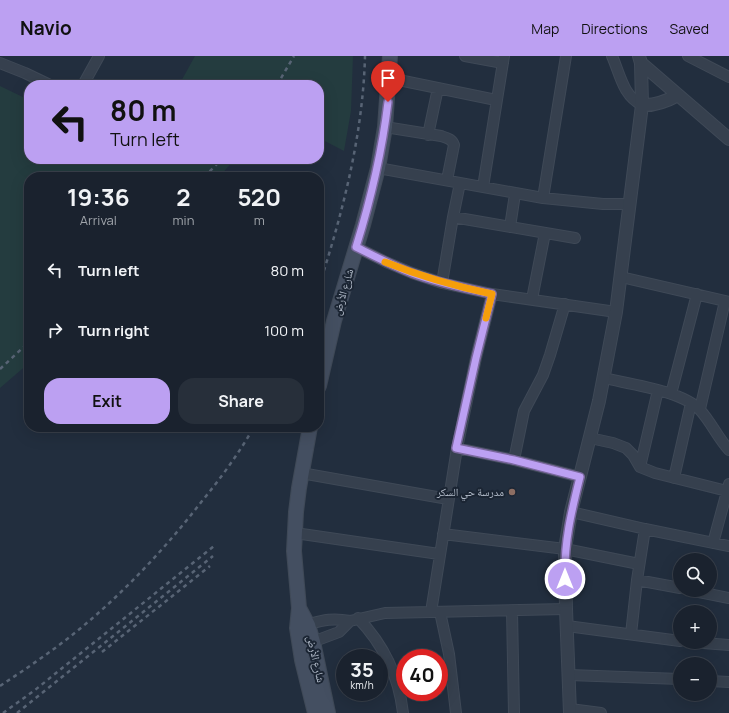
<!DOCTYPE html>
<html lang="en">
<head>
<meta charset="utf-8">
<style>
  :root { --surface:#1a222e; --page:#272f3a; --text:#f1f3f6; --muted:#9fa4aa; --line:#383f4a; --accent:#bca0f2 }
  body { margin:0; font-family:Manrope,"Noto Naskh Arabic",sans-serif; background:var(--page); color:var(--text); height:100vh; display:flex; flex-direction:column; font-size:15px; white-space:nowrap }
  * { box-sizing:border-box; margin:0 }
  p { font-size:13px; color:var(--muted) }
  .icon { flex:none; width:22px; height:22px; fill:none; stroke:currentColor; stroke-width:2; stroke-linecap:round; stroke-linejoin:round }
  .map { position:relative; flex:1; overflow:hidden }
  .sheet { position:absolute; left:24px; top:116px; width:300px; height:260px; display:flex; flex-direction:column; background:var(--surface); border-radius:16px; box-shadow:0 4px 16px #0002,0 0 0 1px var(--line) }
  .sheet>* { flex:none }
  .hud { position:absolute; left:24px; top:24px; width:300px; height:84px; border-radius:16px; box-shadow:0 4px 16px #0002,0 0 0 1px var(--line); background:#bca0f2; color:#111; overflow:hidden }
  .fabs { position:absolute; left:673px; top:497px; display:grid; gap:8px }
  .fabs a { display:grid; place-items:center; width:44px; height:44px; border-radius:50%; background:var(--surface); box-shadow:0 4px 16px #0002,0 0 0 1px var(--line); font-size:20px }
  .speed { position:absolute; left:336px; top:593px; display:flex; gap:8px; font-size:20px; font-weight:700; text-align:center }
  .speed>* { display:grid; place-content:center; width:52px; height:52px; border-radius:50%; background:var(--surface); box-shadow:0 4px 16px #0002,0 0 0 1px var(--line); line-height:1 }
  .speed small { font-size:10px; font-weight:400 }
  .speed .limit { border:6px solid #d22; background:#fff; color:#111 }
  .pin { position:absolute; display:grid; place-items:center; width:34px; height:34px; color:#fff; margin:-41px -17px; border-radius:50% 50% 50% 0; rotate:-45deg; box-shadow:0 0 4px #0007 }
  .pin .icon { rotate:45deg }
  .me { position:absolute; width:44px; margin:-22px; rotate:0deg; stroke-linejoin:round; filter:drop-shadow(0 0 3px #0008) }
  .turn { display:flex; align-items:center; gap:14px; height:84px; padding:0 20px; font-size:18px }
  .turn .icon { width:52px; height:52px; stroke-width:2.5 }
  .turn b { display:block; font-size:28px; line-height:34px }
  .eta { display:flex; justify-content:space-evenly; align-items:center; height:68px; text-align:center }
  .eta b { font-size:24px; font-weight:700; line-height:28px }
  .cta { display:flex; gap:8px; margin-top:auto; padding:8px 20px }
  .cta a { flex:1; height:46px; border-radius:16px; background:var(--accent); color:#111; font-size:16px; font-weight:700; line-height:46px; text-align:center }
  .cta a+a { background:var(--page); color:var(--text) }
  ul { padding:0; list-style:none }
  li { display:flex; align-items:center; gap:12px; height:60px; padding:0 20px }
  li div { flex:1 }
  li b { display:block; font-size:15px }
  li em { font-style:normal }
  header { display:flex; align-items:center; gap:24px; box-sizing:border-box; height:56px; padding:0 20px; background:var(--accent); color:#111 }
  header strong { font-size:19px }
  nav { display:flex; gap:22px; margin-inline-start:auto; font-size:14px }
  .map>svg:first-child { display:block }
  .green { fill:#243c3f }
  .lines { fill:none; stroke-linecap:round; stroke-linejoin:round }
  .minor-casing { stroke:#3f4957; stroke-width:12 }
  .tertiary-casing { stroke:#3f4957; stroke-width:14 }
  .secondary-casing { stroke:#3f4957; stroke-width:16 }
  .minor { stroke:#36404e; stroke-width:10 }
  .tertiary { stroke:#36404e; stroke-width:12 }
  .secondary { stroke:#444f61; stroke-width:14 }
  .rail { stroke:#586475; stroke-width:2.5; stroke-dasharray:4 4; stroke-linecap:butt }
  .route-casing { stroke:#7a689d; stroke-width:10 }
  .route { stroke:#bca0f2; stroke-width:7 }
  .slow { stroke:#f59e0b; stroke-width:7 }
  .education-dot { fill:#8d6e63; stroke:#1b2533; stroke-width:1.5 }
  .labels { text-anchor:middle; stroke-width:4; stroke-linejoin:round; paint-order:stroke }
  .street-label { font-size:11px; fill:#b2bbc9; stroke:#1b2533 }
  .poi-label { font-size:11px; fill:#b2bbc9; stroke:#1b2533; text-anchor:end }
</style>
</head>
<body>
<header>
<strong>Navio</strong>
<nav><a>Map</a><a>Directions</a><a>Saved</a></nav>
</header>
<div class="map">
<svg width="729" height="657" viewBox="0 0 729 657">
  <rect width="100%" height="100%" fill="#222e3e"/>
  <!-- green -->
  <path class="green" d="M 195,0 L 353,0 L 351,55 L 344,95 L 319,82 L 319,29 L 179,29 Z
    M 0,30 L 29,44 L 29,103 L 235,103 L 219,121 L 29,121 L 29,307 L 0,332 Z"/>
  <g class="lines">
    <!-- minor casing -->
    <g class="minor-casing">
      <path id="minor" d="M 465,0 L 503,7
        M 612,0 C 620,18 623,40 642,49
        M 688,0 L 729,21
        M 0,7 L 25,17 L 50,29
        M 389,22 L 496,44
        M 83,29 L 99,0
        M 385,71 L 441,80 C 447,82 452,83 454,89 L 447,124
        M 428,79 L 438,32
        M 378,112 L 543,142 L 603,148 L 629,148
        M 483,131 L 504,0
        M 543,142 L 566,0
        M 453,161 L 575,182
        M 510,171 L 515,138
        M 356,191 L 386,206 L 412,217 L 442,227 L 492,238 L 616,256
        M 621,221 L 729,246
        M 442,227 L 453,161 L 460,127
        M 532,243 L 545,177
        M 604,322 C 629,328 683,335 700,354 C 711,366 718,382 729,394
        M 671,338 L 697,238
        M 700,353 L 725,245
        M 590,382 L 613,387 L 626,392 L 633,399 L 640,411 L 655,417 L 727,435
        M 457,392 L 514,404 L 580,421
        M 514,404 L 524,355 L 543,319 L 550,299 L 565,248
        M 640,411 L 658,334
        M 301,417 L 448,443
        M 674,422 L 691,347
        M 571,456 L 645,473 L 729,490
        M 295,477 L 439,498
        M 443,478 L 565,493 L 639,508
        M 713,487 L 729,428
        M 637,524 L 680,532
        M 689,534 L 729,542
        M 512,555 L 514,657
        M 431,556 L 457,392 L 476,302 L 492,238
        M 440,556 L 449,598 L 456,657
        M 358,562 C 383,588 399,621 403,657
        M 302,570 C 321,565 330,561 350,565
        M 567,570 L 680,585
        M 631,578 L 637,524 L 645,473
        M 690,586 L 729,589
        M 307,588 L 339,576 L 350,565 L 385,557 L 566,553
        M 569,619 L 680,623
        M 710,625 L 729,626
        M 570,653 L 601,657"/>
    </g>
    <!-- tertiary casing -->
    <g class="tertiary-casing">
      <path id="tertiary" d="M 641,7 L 729,83
        M 642,49 C 655,50 667,45 678,39
        M 570,657 L 566,553 L 565,493 L 571,456 L 599,345 L 616,256 L 642,49 L 641,7 L 639,0"/>
    </g>
    <!-- secondary casing -->
    <g class="secondary-casing">
      <path id="secondary" d="M 319,330 L 334,265 L 363,169 L 378,112 L 385,71 L 390,0
        M 310,371 L 299,432 L 296,456 L 294,495 L 299,552 L 297,572 L 302,604 L 315,657
        M 299,552 L 308,569 L 313,586 L 328,657"/>
    </g>
    <!-- minor -->
    <use href="#minor" class="minor"/>
    <!-- tertiary -->
    <use href="#tertiary" class="tertiary"/>
    <!-- secondary -->
    <use href="#secondary" class="secondary"/>
    <!-- rail -->
    <path class="rail" d="M 277,29 L 294,0
      M 204,121 L 222,103
      M 319,230 C 343,156 363,78 365,0
      M 0,313 L 29,286
      M 102,596 L 210,510
      M 0,630 C 30,610 60,590 88,566 C 130,530 168,489 202,445 C 221,422 239,397 254,371
      M 3,657 L 35,634 L 214,490
      M 17,657 L 213,500"/>
  </g>
  <g class="lines">
    <!-- route casing -->
    <g class="route-casing">
      <path id="route" d="M 388,46 C 382,96 371,143 356,191 C 374,200 393,210 412,217 C 438,227 465,232 492,238 L 476,302 L 456,392 L 514,404 L 580,421 C 571,457 564,486 565,523"/>
    </g>
    <!-- route -->
    <use href="#route" class="route"/>
    <!-- slow -->
    <path class="slow" d="M 385,206 C 422,221 454,230 492,238 L 486,262"/>
  </g>
  <!-- markers -->
  <circle class="education-dot" cx="512" cy="436" r="4"/>
  <g class="labels">
    <!-- street labels -->
    <g class="street-label">
      <text transform="translate(343 236) rotate(-74)" y="4">شارع الأرض</text>
      <text transform="translate(316 603) rotate(77)" y="4">شارع الأرض</text>
    </g>
    <!-- poi labels -->
    <g class="poi-label">
      <text x="504" y="440">مدرسة حي السكر</text>
    </g>
  </g>
</svg>
<div class="fabs">
<a><svg class="icon" aria-label="search" viewBox="0 0 24 24"><circle cx="10" cy="10" r="6"/><path d="M15 15l6 6"/></svg></a>
<a>+</a>
<a>−</a>
</div>
<div class="speed"><div>35<small>km/h</small></div><div class="limit">40</div></div>
<div class="pin" style="left:388px;top:46px;background:#d93025"><svg class="icon" aria-label="arrive" viewBox="0 0 24 24"><path d="M6 21V4h12l-3 4 3 4H6"/></svg></div>
<svg class="me" style="left:565px;top:523px" viewBox="-20 -20 40 40"><circle r="17" fill="#bca0f2" stroke="#fff" stroke-width="3"/><path d="M0-11L8 9 0 5-8 9z" fill="#fff"/></svg>
<div class="hud">
<div class="turn"><svg class="icon" aria-label="left" viewBox="0 0 24 24"><path d="M17 20v-9H6M10 6l-5 5 5 5"/></svg><div><b>80 m</b>Turn left</div></div>
</div>
<section class="sheet">
<div class="eta">
<div><b>19:36</b><p>Arrival</p></div>
<div><b>2</b><p>min</p></div>
<div><b>520</b><p>m</p></div>
</div>
<ul>
<li><svg class="icon" aria-label="left" viewBox="0 0 24 24"><path d="M17 20v-9H6M10 6l-5 5 5 5"/></svg><div><b>Turn left</b></div><em>80 m</em></li>
<li><svg class="icon" aria-label="right" viewBox="0 0 24 24"><path d="M7 20v-9h11M14 6l5 5-5 5"/></svg><div><b>Turn right</b></div><em>100 m</em></li>
</ul>
<div class="cta"><a>Exit</a><a>Share</a></div>
</section>
</div>
</body>
</html>
